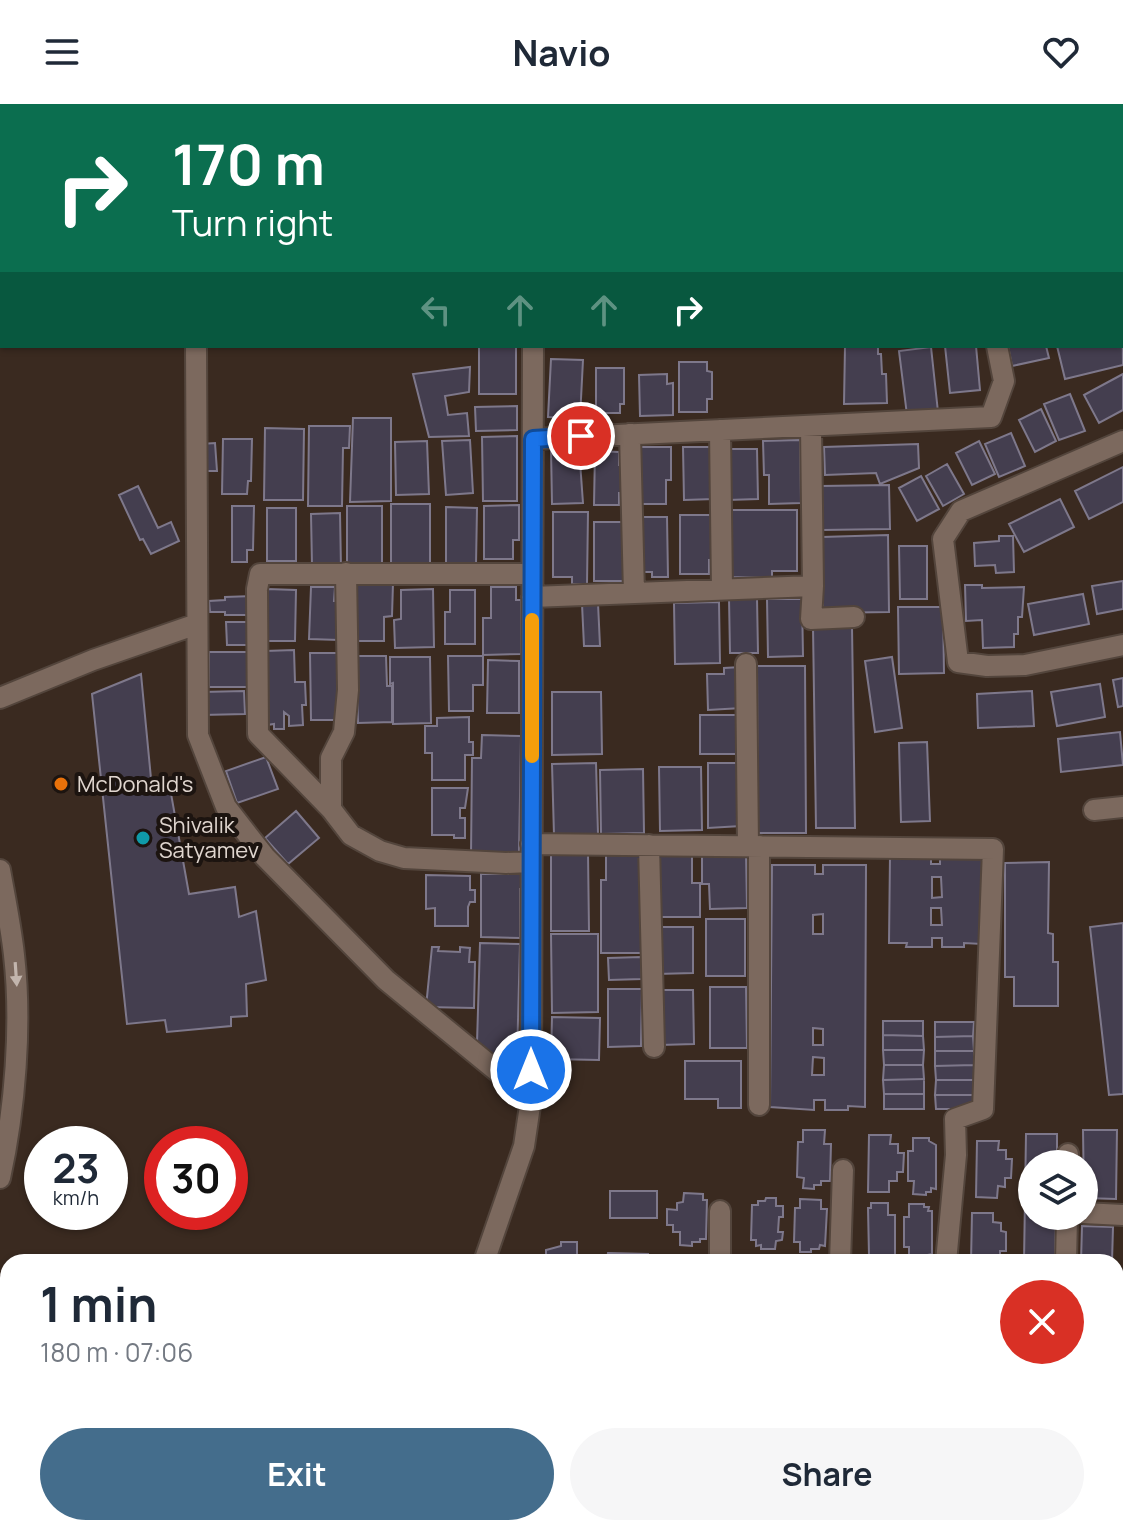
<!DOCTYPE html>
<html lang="en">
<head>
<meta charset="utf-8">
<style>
  :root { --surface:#fff; --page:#f6f6f7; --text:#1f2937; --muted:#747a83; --accent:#446d8c }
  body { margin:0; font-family:Manrope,sans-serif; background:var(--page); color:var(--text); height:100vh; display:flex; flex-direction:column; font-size:30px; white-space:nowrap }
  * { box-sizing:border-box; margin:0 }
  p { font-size:26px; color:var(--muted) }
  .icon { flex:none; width:44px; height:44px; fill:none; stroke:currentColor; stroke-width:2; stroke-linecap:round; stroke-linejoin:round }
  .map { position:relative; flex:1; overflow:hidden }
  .side { position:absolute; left:0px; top:1150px; width:1124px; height:282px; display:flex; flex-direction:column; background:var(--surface); border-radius:24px 24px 0 0; box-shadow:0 2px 6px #0004 }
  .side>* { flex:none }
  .hud { position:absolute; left:0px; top:0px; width:1124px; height:244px; box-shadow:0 2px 6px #0004; background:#0b6e4f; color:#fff; overflow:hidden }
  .tools { position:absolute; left:1018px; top:1046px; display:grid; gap:16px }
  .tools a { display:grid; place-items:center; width:80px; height:80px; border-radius:50%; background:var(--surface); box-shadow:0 2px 6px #0004; font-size:40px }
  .speed { position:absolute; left:24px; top:1022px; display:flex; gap:16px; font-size:40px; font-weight:700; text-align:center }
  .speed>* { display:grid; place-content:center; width:104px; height:104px; border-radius:50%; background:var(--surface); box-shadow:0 2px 6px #0004; line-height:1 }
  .speed small { font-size:20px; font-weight:400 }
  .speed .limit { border:12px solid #d22; background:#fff; color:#111 }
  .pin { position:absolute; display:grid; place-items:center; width:68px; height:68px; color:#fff; margin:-34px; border:4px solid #fff; border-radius:50%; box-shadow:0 2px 8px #0007 }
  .me { position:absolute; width:88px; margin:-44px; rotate:0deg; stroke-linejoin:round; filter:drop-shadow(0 0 6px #0008) }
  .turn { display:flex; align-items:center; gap:28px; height:168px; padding:0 40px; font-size:36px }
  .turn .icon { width:104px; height:104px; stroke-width:2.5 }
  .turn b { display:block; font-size:56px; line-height:68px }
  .lanes { display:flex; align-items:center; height:76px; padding:0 40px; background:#0003; justify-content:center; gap:40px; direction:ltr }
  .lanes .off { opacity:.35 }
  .round { display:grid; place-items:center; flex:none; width:84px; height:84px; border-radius:42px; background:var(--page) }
  .headline { display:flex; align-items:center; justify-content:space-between; height:136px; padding:0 40px }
  h1 { font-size:48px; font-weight:700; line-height:60px }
  .action { display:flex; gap:16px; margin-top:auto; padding:16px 40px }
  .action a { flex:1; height:92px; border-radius:48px; background:var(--accent); color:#fff; font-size:32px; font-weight:700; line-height:92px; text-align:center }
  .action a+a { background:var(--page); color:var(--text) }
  header { display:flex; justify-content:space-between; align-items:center; height:104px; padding:0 40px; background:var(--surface); font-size:36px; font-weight:700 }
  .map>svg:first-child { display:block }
  .building { fill:#443e4f; stroke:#7e788b; stroke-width:2; fill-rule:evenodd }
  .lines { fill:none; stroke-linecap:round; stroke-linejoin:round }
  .minor-casing { stroke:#53453c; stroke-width:24 }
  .minor { stroke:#7c695e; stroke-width:20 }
  .oneway { fill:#c2b5ad }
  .route-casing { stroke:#114b97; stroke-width:20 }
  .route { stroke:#1a73e8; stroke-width:14 }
  .slow { stroke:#f59e0b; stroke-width:14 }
  .food-dot { fill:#e8710a; stroke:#1c1410; stroke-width:3 }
  .culture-dot { fill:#0f9aa8; stroke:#1c1410; stroke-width:3 }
  .labels { text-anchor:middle; stroke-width:8; stroke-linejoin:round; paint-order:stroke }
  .poi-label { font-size:22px; fill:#e0d6cf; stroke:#1c1410; text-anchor:start }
</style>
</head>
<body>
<header><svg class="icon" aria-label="menu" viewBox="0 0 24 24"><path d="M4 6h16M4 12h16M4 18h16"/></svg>Navio<svg class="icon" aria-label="heart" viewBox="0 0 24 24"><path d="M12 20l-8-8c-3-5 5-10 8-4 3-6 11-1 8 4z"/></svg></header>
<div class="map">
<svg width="1123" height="1431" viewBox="0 0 1123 1431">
  <rect width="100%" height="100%" fill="#3a2a20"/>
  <!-- building -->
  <path class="building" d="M 1013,0 L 1123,0 L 1123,25 L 1122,2 L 1004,2 Z
    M 1122,171 L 1123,261 L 1065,275 L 1057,242 L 1122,242 Z
    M 479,242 L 516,242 L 516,290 L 479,290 Z
    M 845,242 L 878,242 L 878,250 L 881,250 L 882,270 L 886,270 L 887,299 L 844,300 Z
    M 945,242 L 976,242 L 980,286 L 950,289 Z
    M 1008,242 L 1046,242 L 1049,254 L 1012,262 Z
    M 931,243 L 938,308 L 907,311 L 899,247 Z
    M 551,255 L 583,256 L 580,314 L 548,313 Z
    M 679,258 L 707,258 L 707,267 L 712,268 L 712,295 L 707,295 L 707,308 L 679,308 Z
    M 470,263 L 469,288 L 445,292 L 448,311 L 467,309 L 469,332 L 429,333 L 413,270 Z
    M 596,264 L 624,264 L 624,300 L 620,300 L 620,309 L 596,309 Z
    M 667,270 L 667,280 L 673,279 L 673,311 L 640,312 L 639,271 Z
    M 1123,270 L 1123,306 L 1099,319 L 1084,291 Z
    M 1070,290 L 1085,327 L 1059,336 L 1044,300 Z
    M 517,302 L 517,326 L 476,327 L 475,303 Z
    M 1041,305 L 1056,337 L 1035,348 L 1019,316 Z
    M 353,314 L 391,314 L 391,397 L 350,398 Z
    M 309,322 L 350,322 L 349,344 L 343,344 L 342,402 L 308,402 Z
    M 265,324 L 304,325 L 303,396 L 264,396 Z
    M 1011,329 L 1025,362 L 999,373 L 985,340 Z
    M 517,332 L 517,397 L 483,397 L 482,333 Z
    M 223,335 L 252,335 L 251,377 L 248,377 L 247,390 L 222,390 Z
    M 470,336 L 473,389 L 446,391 L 442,337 Z
    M 800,336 L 801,399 L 769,400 L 769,371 L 764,371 L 763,337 Z
    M 427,337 L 429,390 L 396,391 L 395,338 Z
    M 979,337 L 995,370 L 972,381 L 956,349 Z
    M 215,339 L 217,367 L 203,367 L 201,340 Z
    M 918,340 L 919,364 L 880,380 L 876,369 L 825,371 L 824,343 Z
    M 638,343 L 671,343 L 671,376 L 666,376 L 666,400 L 641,400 Z
    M 683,343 L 713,343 L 714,395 L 684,396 Z
    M 579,344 L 583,399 L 552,400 L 551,345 Z
    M 727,345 L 757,345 L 758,395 L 728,396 Z
    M 595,347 L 619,348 L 619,361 L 624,361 L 624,389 L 619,389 L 619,401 L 594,401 Z
    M 947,360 L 964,390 L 943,402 L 926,372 Z
    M 1123,363 L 1123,398 L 1089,415 L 1075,387 Z
    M 921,372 L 939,405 L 917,417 L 899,384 Z
    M 889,381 L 890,425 L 822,426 L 821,382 Z
    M 138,382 L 158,424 L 171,418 L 179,437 L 151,450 L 143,435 L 140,436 L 119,391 Z
    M 1060,395 L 1074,423 L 1024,448 L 1009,420 Z
    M 391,400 L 430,400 L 430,459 L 391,459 Z
    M 519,401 L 519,436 L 513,436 L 513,455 L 484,455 L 484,402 Z
    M 232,402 L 254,402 L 253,446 L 247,446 L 247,458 L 232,458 Z
    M 347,402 L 382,402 L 382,459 L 347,459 Z
    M 446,403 L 477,404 L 476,461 L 446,461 Z
    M 267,404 L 296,404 L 296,457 L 267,457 Z
    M 729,406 L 797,406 L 797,467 L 772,467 L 772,474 L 728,473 Z
    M 553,408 L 588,408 L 587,480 L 572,480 L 572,473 L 553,473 Z
    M 340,409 L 341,465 L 312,462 L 311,410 Z
    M 680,411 L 713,411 L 713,456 L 709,456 L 709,470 L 680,470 Z
    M 641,413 L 667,413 L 668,473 L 652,473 L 652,468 L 644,468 Z
    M 594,418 L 625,418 L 624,477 L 594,477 Z
    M 888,431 L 889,508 L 823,509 L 822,433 Z
    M 999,432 L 1013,432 L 1014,468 L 996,469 L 995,461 L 975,462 L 974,439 L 999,437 Z
    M 899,442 L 927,442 L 927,495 L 900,495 Z
    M 1123,477 L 1123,505 L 1097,510 L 1092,482 Z
    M 355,479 L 393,479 L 392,512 L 384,513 L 384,537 L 354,537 Z
    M 965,481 L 982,481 L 982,484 L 1024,483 L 1022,513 L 1018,513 L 1018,530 L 1014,530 L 1014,543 L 983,544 L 982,516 L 966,517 Z
    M 311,483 L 335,483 L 334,497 L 340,497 L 339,536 L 309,535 Z
    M 491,483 L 516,483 L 516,496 L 521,496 L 521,550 L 483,551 L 483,514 L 491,514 Z
    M 267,485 L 296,486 L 295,537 L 267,537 Z
    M 433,485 L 434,543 L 395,544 L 394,516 L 401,515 L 401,486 Z
    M 450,486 L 475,486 L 475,540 L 445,540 L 445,508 L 450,508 Z
    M 1083,490 L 1089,520 L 1034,531 L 1028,500 Z
    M 253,492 L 253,511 L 225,511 L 225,508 L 210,508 L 209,497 L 225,496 L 225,493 Z
    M 729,494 L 757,494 L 758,549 L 730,549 Z
    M 767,495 L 802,495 L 803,552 L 768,553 Z
    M 719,498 L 720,559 L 675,560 L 674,499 Z
    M 598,499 L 600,542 L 584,542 L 582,500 Z
    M 898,503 L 943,503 L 944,569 L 899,570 Z
    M 226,518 L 252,518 L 253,541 L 227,541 Z
    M 813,523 L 852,523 L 855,724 L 816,724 Z
    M 294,546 L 295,578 L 305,578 L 306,601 L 302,601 L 303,621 L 289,622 L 289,612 L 284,608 L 284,625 L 274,625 L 274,620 L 267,621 L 265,547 Z
    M 209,548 L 251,548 L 251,583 L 209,583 Z
    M 310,549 L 341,549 L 341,616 L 311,616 Z
    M 356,552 L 386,552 L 387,582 L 392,582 L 392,618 L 358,619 Z
    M 448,552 L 483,552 L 483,581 L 473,581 L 473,607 L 449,607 Z
    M 390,553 L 430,553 L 431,619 L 393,620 L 393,579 L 390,580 Z
    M 892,553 L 902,624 L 875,628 L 865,557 Z
    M 488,556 L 519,557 L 519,609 L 487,609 Z
    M 757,562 L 805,562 L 806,729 L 758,729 Z
    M 741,563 L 742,604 L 708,606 L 707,570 L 724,570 L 724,564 Z
    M 141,570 L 152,685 L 170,684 L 189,790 L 235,783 L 239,813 L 256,807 L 266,876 L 246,880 L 247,912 L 231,913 L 231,922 L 167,928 L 165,916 L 127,920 L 92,590 Z
    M 1123,574 L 1123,602 L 1118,603 L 1113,576 Z
    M 1100,580 L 1105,613 L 1057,622 L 1051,588 Z
    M 244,587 L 245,610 L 202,611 L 202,588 Z
    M 1032,587 L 1034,622 L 978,624 L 977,590 Z
    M 552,588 L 601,588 L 602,650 L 552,651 Z
    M 700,611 L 744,611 L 744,650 L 700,650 Z
    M 469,613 L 469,638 L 473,638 L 473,651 L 465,651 L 465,676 L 432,676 L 432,649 L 425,649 L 425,622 L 437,622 L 437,614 Z
    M 1120,628 L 1123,661 L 1061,668 L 1058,635 Z
    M 482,631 L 521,632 L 519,752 L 496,748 L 471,752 L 472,654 L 481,654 Z
    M 927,638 L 930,717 L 901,718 L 899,639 Z
    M 266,653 L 278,685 L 237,699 L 226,667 Z
    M 596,659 L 598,730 L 554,731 L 552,660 Z
    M 708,659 L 741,659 L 741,722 L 708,724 Z
    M 659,663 L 701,663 L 702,726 L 660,727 Z
    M 643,665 L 644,729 L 601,730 L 600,666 Z
    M 432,684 L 468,684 L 465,704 L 460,704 L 460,714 L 465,714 L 465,734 L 454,734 L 454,731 L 432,731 Z
    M 296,707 L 319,734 L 288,760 L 265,734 Z
    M 656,746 L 692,746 L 692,779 L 700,779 L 700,813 L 655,813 Z
    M 551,748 L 588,748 L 589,827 L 551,827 Z
    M 606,748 L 642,749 L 642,849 L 601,849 L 601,776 L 606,776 Z
    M 702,749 L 746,749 L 747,804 L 710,805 L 709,780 L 702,780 Z
    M 890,752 L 931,752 L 931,760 L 940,760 L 940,752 L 983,753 L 982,840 L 964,839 L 964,843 L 942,843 L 942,834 L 932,834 L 932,843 L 906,843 L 907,839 L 889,839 ZM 932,773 L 941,773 L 942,793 L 932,794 ZM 931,804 L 941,804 L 942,821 L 931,821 Z
    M 1049,758 L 1048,829 L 1053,830 L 1053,858 L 1058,858 L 1058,902 L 1014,902 L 1014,873 L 1005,873 L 1005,759 Z
    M 772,761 L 815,761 L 815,770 L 823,770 L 823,761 L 866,761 L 865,1003 L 848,1002 L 848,1006 L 825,1006 L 825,996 L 814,996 L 814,1006 L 770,1003 ZM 823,810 L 823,830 L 813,830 L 813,811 ZM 813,924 L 823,925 L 823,941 L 813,941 ZM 813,953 L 824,954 L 824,971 L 812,971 Z
    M 481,770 L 524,770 L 523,785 L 520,785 L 520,834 L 481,833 Z
    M 426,771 L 470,772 L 470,786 L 475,786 L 475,798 L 470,798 L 468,803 L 468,822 L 435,822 L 435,804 L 426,805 Z
    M 706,815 L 745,815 L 745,872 L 706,872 Z
    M 1123,819 L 1123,990 L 1109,991 L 1090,823 Z
    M 657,823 L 693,823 L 693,869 L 657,870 Z
    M 551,830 L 598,830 L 598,908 L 552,909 Z
    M 480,839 L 520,840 L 517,954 L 510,964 L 477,939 Z
    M 432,843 L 439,843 L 438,847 L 460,848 L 460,843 L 470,844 L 469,858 L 475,858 L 474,904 L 426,903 Z
    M 641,853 L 642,875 L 609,876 L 608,854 Z
    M 710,883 L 746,883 L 747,944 L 710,944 Z
    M 608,885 L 642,885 L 641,942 L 608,943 Z
    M 659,886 L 693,886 L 694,940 L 660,941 Z
    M 552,913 L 600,914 L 599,956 L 551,955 Z
    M 883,917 L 923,917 L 923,932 L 883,931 Z
    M 935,918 L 974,918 L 973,932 L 935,933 Z
    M 883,931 L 923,932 L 924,946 L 883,946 Z
    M 973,932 L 974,947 L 935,947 L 935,933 Z
    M 883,946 L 924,946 L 923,961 L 884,961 Z
    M 935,947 L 974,947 L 974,961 L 935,962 Z
    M 685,957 L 741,957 L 741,1004 L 718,1004 L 718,995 L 685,995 Z
    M 884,961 L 923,961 L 924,975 L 883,976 Z
    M 974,961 L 974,976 L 936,976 L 935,962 Z
    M 924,975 L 924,990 L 884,990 L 883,976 Z
    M 936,976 L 974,976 L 974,991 L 935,991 Z
    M 884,990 L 924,990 L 924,1005 L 884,1005 Z
    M 935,991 L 974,991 L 974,1005 L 936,1005 Z
    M 803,1026 L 825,1026 L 824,1040 L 831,1040 L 830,1077 L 821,1077 L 821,1081 L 814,1081 L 814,1085 L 803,1084 L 804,1074 L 797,1073 L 798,1038 L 803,1038 Z
    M 1083,1026 L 1117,1026 L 1116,1095 L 1084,1094 Z
    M 1026,1030 L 1057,1030 L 1057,1060 L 1032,1060 L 1032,1112 L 1056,1112 L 1055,1158 L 1024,1158 Z
    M 869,1031 L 891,1031 L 890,1040 L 898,1040 L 898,1049 L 904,1049 L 903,1068 L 897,1068 L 897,1077 L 889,1077 L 889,1088 L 868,1088 Z
    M 913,1034 L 929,1034 L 929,1037 L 936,1041 L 936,1085 L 931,1084 L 931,1088 L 926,1088 L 926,1091 L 913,1090 L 914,1077 L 908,1077 L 908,1047 L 913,1047 Z
    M 977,1037 L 999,1037 L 998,1046 L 1006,1046 L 1006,1055 L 1012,1055 L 1011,1074 L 1005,1074 L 1005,1083 L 998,1082 L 997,1094 L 976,1093 Z
    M 610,1087 L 657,1087 L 657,1114 L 610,1114 Z
    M 684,1089 L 703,1090 L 703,1096 L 707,1096 L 706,1135 L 700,1135 L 700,1138 L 692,1138 L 692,1142 L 680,1141 L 680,1128 L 673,1128 L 673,1121 L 667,1121 L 667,1105 L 677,1106 L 677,1099 L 683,1098 Z
    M 766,1094 L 776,1094 L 776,1102 L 783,1102 L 783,1113 L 779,1113 L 778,1128 L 783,1128 L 782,1136 L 776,1137 L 775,1145 L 761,1145 L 761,1141 L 756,1142 L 756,1136 L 751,1136 L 752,1101 L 758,1101 L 758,1097 L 765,1097 Z
    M 800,1095 L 821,1096 L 821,1105 L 827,1105 L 825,1142 L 820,1141 L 819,1145 L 811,1145 L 811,1148 L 800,1148 L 800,1138 L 794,1138 L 795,1104 L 800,1104 Z
    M 871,1099 L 888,1099 L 888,1111 L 895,1111 L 895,1158 L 873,1158 L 873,1151 L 869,1151 L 868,1104 L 871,1104 Z
    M 909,1100 L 924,1100 L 924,1103 L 929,1103 L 928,1107 L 932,1107 L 932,1150 L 927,1151 L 927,1154 L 922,1154 L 922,1157 L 909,1157 L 909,1143 L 904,1143 L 904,1113 L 909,1113 Z
    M 972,1109 L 993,1109 L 993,1118 L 1001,1119 L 1001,1127 L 1006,1128 L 1006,1147 L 1000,1147 L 1000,1155 L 992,1155 L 992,1158 L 971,1158 Z
    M 1082,1122 L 1113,1123 L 1112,1158 L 1081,1158 Z
    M 561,1138 L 577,1138 L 577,1156 L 585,1156 L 585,1158 L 546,1158 L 546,1146 L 561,1142 Z
    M 608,1149 L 648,1150 L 648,1157 L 654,1158 L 601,1158 L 601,1155 L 607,1155 Z
    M 316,1424 L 364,1424 L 361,1431 L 313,1431 Z
    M 550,1424 L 619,1424 L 618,1431 L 549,1431 Z
    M 643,1424 L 712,1424 L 711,1431 L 643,1431 Z
    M 722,1424 L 763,1424 L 793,1430 L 721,1431 Z
    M 887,1424 L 916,1424 L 915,1431 L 887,1431 Z"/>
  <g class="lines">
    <!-- minor casing -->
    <g class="minor-casing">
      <path id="minor" d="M 180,0 L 181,2
        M 337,0 L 337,2
        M 557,0 L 557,2
        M 654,0 L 654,2
        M 424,2 L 424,0
        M 196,242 L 198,631 L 226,703 L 265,753 L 386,876 L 531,995 L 524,1042 L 484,1158
        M 811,323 L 813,482
        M 720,326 L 722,486
        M 630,330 L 634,489
        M 533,335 L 991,313 L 1004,277 L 997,242
        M 1123,337 L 961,407 L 943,435 L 958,558 L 987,562 L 1025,561 L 1123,541
        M 346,469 L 348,586 L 344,628 L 331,654 L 331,705 L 351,731 L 380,747 L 404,754 L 506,759 L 531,758
        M 532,493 L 813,482 L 811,515 L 854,513
        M 746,560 L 748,741
        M 0,594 L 93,556 L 197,520
        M 331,705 L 258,630 L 257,485 L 260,470 L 532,470
        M 1094,706 L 1123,703
        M 531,740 L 993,745 L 983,1005 L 955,1015 L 956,1051 L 946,1158
        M 649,741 L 654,943
        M 0,766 C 5,794 11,823 14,851 C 22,921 15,1005 0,1074
        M 531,995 L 533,242
        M 759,1001 L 759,742
        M 1068,1060 L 1068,1050
        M 1084,1109 L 1123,1111
        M 720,1158 L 720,1107
        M 840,1158 L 843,1066
        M 1066,1158 L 1067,1112
        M 1116,1327 L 1123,1327
        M 963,1425 L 1001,1431
        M 380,1431 L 382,1424
        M 1042,1431 L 1043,1431"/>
    </g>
    <!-- minor -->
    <use href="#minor" class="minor"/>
  </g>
  <!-- one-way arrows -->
  <defs><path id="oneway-solid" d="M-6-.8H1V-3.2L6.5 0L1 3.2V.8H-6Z" transform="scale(2)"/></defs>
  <use class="oneway" href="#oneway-solid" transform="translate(16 870) rotate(86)"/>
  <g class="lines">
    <!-- route casing -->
    <g class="route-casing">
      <path id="route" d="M 531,966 L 533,335 L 581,332"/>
    </g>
    <!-- route -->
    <use href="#route" class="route"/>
    <!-- slow -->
    <path class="slow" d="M 532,652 L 532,516"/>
  </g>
  <!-- markers -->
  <circle class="food-dot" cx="61" cy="680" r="8"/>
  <circle class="culture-dot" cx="143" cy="734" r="8"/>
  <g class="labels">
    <!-- poi labels -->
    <g class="poi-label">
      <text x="77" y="688">McDonald's</text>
      <text x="159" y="729">Shivalik<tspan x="159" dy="25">Satyamev</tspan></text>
    </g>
  </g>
</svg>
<div class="tools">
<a><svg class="icon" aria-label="layers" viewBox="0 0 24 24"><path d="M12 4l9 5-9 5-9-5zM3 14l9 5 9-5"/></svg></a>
</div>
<div class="speed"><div>23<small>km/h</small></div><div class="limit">30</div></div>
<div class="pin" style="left:581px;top:332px;background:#d93025"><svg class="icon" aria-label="arrive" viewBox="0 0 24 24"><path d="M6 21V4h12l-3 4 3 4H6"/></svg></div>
<svg class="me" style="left:531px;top:966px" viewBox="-20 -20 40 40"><circle r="17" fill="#1a73e8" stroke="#fff" stroke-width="3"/><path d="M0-11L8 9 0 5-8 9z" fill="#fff"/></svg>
<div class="hud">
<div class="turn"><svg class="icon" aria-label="right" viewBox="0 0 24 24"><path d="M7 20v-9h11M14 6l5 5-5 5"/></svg><div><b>170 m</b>Turn right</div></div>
<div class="lanes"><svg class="icon off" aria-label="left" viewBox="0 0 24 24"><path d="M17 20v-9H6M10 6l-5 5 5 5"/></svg><svg class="icon off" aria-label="ahead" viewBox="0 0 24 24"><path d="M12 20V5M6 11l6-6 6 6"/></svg><svg class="icon off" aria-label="ahead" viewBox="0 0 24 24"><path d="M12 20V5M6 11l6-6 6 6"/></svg><svg class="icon" aria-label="right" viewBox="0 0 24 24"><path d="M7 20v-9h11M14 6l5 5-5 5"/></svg></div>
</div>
<section class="side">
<div class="headline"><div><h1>1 min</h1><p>180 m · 07:06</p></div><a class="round" style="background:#d93025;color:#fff"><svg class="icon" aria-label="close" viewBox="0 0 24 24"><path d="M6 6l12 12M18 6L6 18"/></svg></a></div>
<div class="action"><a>Exit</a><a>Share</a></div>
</section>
</div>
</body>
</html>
